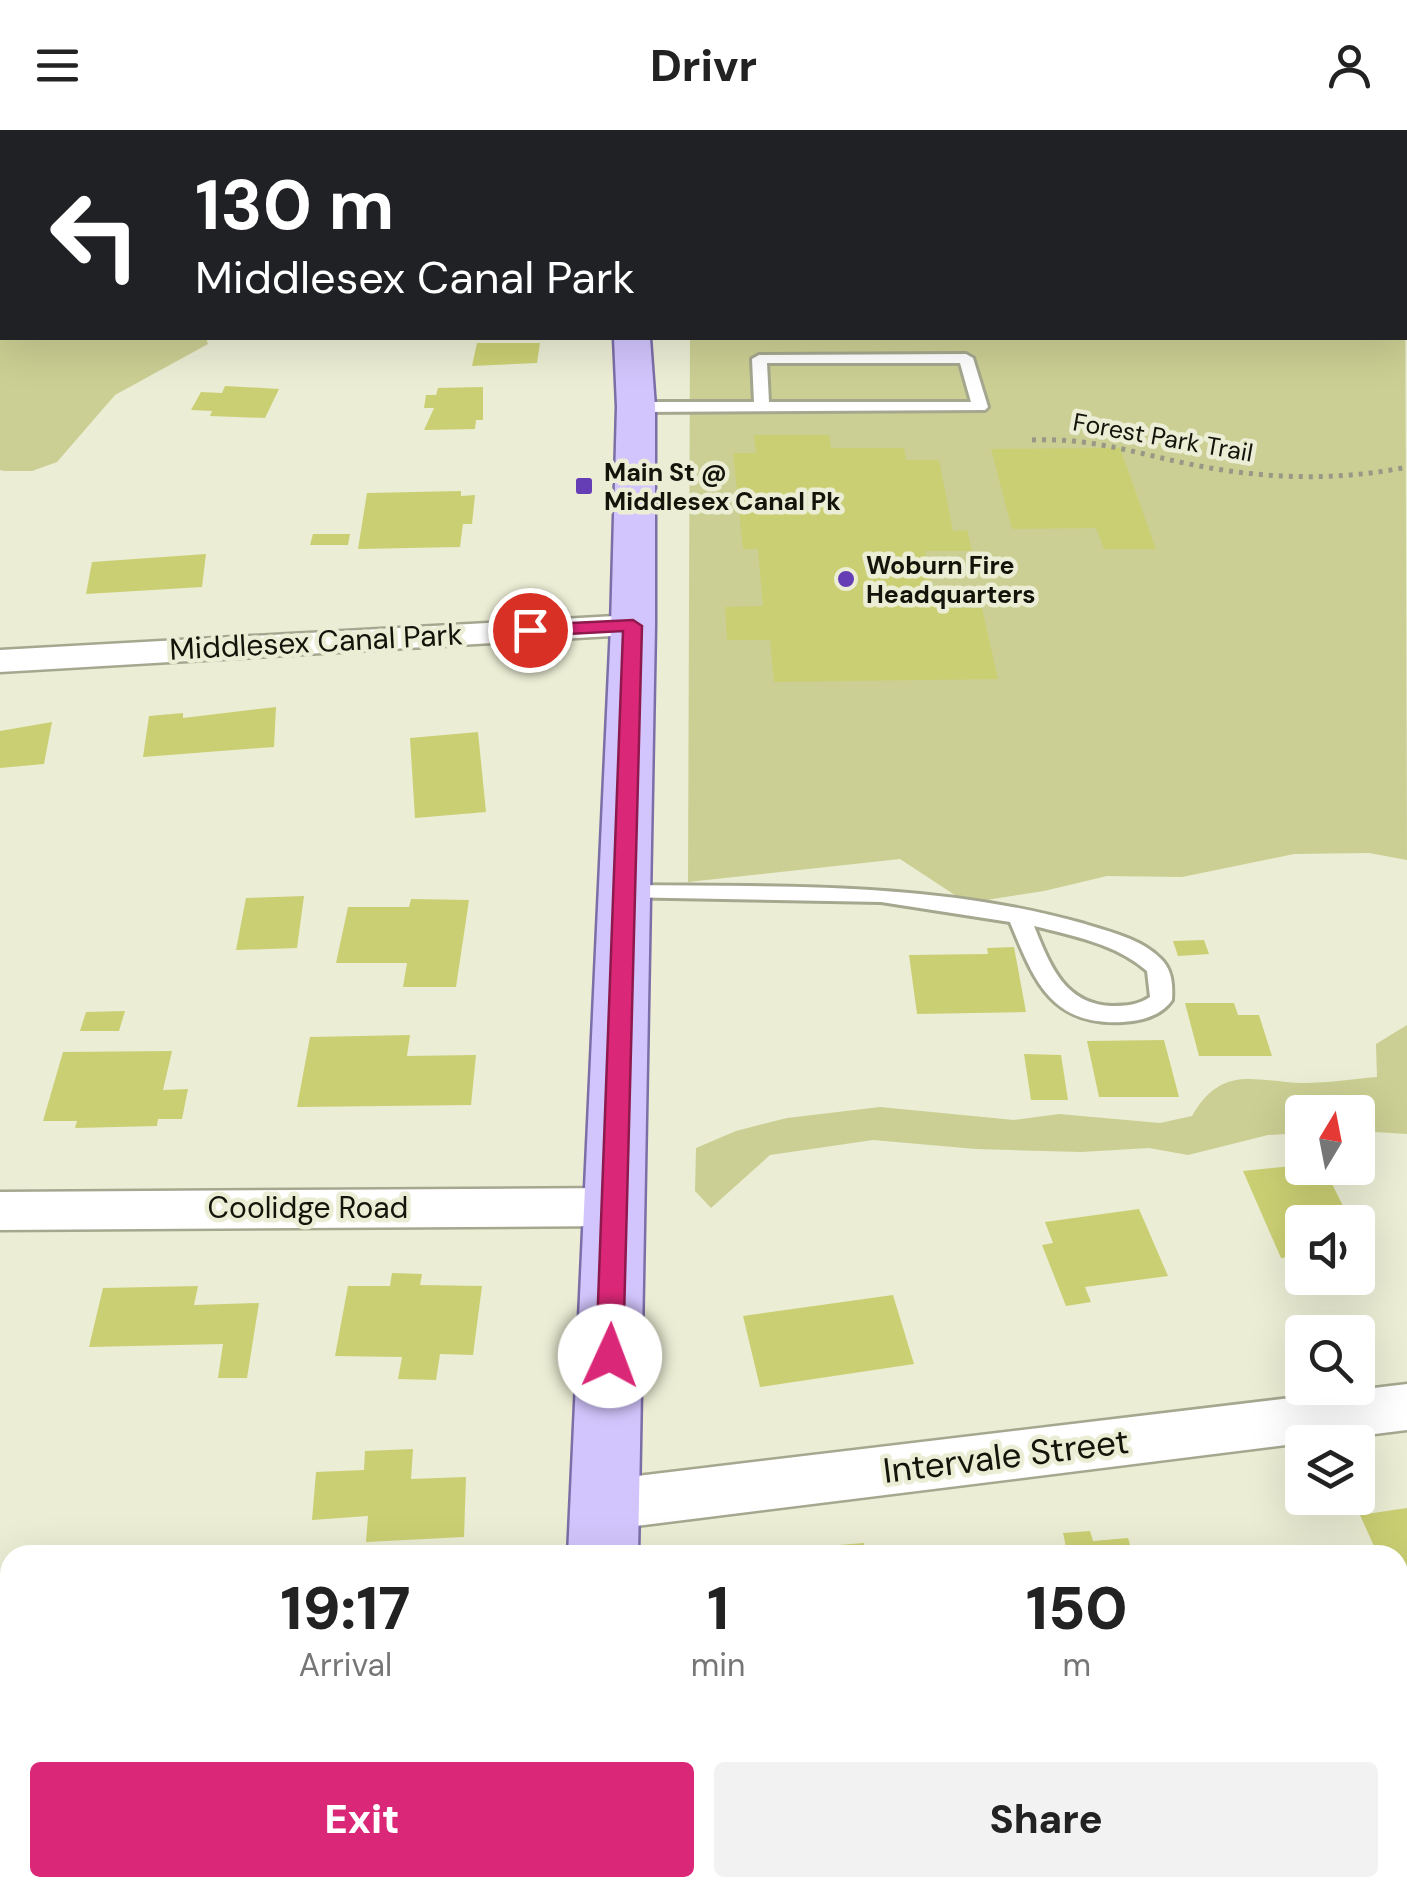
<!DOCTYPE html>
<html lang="en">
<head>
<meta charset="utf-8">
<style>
  :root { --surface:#fff; --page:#f2f2f2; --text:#222; --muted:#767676; --accent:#db2777 }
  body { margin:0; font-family:"DM Sans",sans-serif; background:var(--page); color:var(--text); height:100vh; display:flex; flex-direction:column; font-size:38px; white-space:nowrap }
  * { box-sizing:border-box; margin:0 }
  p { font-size:32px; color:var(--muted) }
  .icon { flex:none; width:55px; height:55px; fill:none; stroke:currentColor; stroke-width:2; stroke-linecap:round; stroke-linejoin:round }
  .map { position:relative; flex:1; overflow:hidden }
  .details { position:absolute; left:0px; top:1415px; width:1408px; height:352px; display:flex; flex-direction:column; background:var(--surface); border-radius:30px 30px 0 0; box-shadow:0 10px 40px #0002 }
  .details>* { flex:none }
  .hud { position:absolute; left:0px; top:0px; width:1408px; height:210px; box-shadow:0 10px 40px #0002; background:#202124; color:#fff; overflow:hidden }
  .needle { width:65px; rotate:10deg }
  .fabs { position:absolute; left:1285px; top:965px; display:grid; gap:20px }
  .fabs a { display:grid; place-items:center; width:90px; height:90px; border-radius:10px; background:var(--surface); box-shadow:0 10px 40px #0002; font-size:50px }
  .pin { position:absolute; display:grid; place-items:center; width:85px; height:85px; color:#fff; margin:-42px; border:5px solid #fff; border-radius:50%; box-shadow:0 2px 10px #0007 }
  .me { position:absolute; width:110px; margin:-55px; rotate:2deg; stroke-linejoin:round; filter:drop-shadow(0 0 8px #0008) }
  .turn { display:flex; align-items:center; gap:35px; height:210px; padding:0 30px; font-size:45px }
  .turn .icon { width:130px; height:130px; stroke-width:2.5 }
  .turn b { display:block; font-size:70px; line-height:85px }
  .eta { display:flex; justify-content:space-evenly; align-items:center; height:170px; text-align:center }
  .eta b { font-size:60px; font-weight:800; line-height:70px }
  .button { display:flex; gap:20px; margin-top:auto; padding:20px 30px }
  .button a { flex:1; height:115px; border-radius:10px; background:var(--accent); color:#fff; font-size:40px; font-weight:800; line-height:115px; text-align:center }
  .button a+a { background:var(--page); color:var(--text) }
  header { display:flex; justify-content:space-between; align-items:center; height:130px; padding:0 30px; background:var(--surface); font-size:45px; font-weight:800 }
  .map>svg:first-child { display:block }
  .green { fill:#cbcf93 }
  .building { fill:#cbcf73 }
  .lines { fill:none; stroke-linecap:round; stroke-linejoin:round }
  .lane-casing { stroke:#a5a78f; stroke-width:6 }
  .street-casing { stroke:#a5a78f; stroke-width:5 }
  .primary-casing { stroke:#7c6ea7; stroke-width:5 }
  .path { stroke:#979885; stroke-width:5; stroke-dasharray:4 6; stroke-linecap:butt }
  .lane { fill:#fff; fill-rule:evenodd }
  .street { fill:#fff; fill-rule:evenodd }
  .primary { fill:#d2c5fd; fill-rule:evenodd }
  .route { fill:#db2777; stroke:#8e194d; stroke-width:2.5 }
  .poi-dot { fill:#653eb6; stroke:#ebedd4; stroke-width:4 }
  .labels { text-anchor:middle; stroke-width:9; stroke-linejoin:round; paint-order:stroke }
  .far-street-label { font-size:25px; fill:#14140b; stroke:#ebedd4 }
  .far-poi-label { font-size:25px; font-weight:bold; fill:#14140b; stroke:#ebedd4; text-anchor:start }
  .street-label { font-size:30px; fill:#14140b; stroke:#ebedd4 }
  .near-street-label { font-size:35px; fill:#14140b; stroke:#ebedd4 }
</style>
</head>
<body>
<header><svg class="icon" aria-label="menu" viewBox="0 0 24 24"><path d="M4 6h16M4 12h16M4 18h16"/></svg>Drivr<svg class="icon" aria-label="person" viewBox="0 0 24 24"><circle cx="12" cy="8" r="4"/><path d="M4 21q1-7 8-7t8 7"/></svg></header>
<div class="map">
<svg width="1407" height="1767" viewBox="0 0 1407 1767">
  <rect width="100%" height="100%" fill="#ebedd4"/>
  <!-- green -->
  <path class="green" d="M 1405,91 L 1407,730 L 1369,723 L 1294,724 L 1182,747 L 1107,746 L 1044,761 L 967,773 L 900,729 L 688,752 L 690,208 L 1405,208 Z
    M 0,181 L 2,208 L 206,208 L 208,214 L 115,265 L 57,332 L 32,341 L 4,341 L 0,340 Z
    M 1407,895 L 1407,1004 L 1358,1001 L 1358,982 L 1302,982 L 1302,1003 L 1268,1005 L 1188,1025 L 1149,1018 L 1081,1022 L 976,1019 L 873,1010 L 770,1025 L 711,1078 L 695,1061 L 696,1018 L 736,1001 L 787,988 L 880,977 L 1014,990 L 1059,984 L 1160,993 L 1192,986 C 1222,933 1256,952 1304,953 C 1328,953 1353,949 1377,947 L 1376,914 Z"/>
  <!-- building -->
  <path class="building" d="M 477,213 L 540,213 L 537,233 L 472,236 Z
    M 225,256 L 279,259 L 265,288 L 210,286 L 212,281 L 191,280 L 201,262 L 222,263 Z
    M 483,257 L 483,290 L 476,290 L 475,299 L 424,300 L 434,278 L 424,278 L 426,265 L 436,265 L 438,258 Z
    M 754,305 L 829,305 L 831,318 L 904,318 L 906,330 L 939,330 L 953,401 L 967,400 L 972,421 L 925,421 L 936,478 L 982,478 L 998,549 L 774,552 L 770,510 L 727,510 L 725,477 L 763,476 L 758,419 L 743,419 L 733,323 L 756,323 Z
    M 1120,318 L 1156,419 L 1104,419 L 1096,398 L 1012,399 L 991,319 Z
    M 461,361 L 461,366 L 475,365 L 472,394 L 463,394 L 460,417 L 358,419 L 367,363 Z
    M 313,404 L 350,404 L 348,415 L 310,415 Z
    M 206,424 L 202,457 L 86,464 L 92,432 Z
    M 276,577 L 274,617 L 143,627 L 149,586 L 183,583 L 183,588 Z
    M 52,592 L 44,634 L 0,638 L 0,601 Z
    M 478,602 L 486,682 L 415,688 L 410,608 Z
    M 304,766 L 297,818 L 236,820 L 246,768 Z
    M 411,769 L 469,770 L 456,857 L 403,857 L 407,833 L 336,833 L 348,777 L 409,777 Z
    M 1204,810 L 1209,824 L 1178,826 L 1173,811 Z
    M 1014,817 L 1026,882 L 917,884 L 909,825 L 988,824 L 987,818 Z
    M 1185,873 L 1234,873 L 1238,885 L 1259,885 L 1272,926 L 1199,926 Z
    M 125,881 L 119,901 L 80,901 L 86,882 Z
    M 410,905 L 407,926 L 476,925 L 471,975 L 297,977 L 310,907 Z
    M 1164,910 L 1179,967 L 1099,967 L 1087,911 Z
    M 172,921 L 163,960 L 188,959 L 182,989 L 158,989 L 157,996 L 75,998 L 77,991 L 43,991 L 63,922 Z
    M 1024,924 L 1061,925 L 1068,970 L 1031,970 Z
    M 1302,1035 L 1324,1038 L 1351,1092 L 1302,1092 L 1302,1126 L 1281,1128 L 1243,1041 Z
    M 1139,1079 L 1168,1146 L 1085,1157 L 1091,1172 L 1066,1176 L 1042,1115 L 1053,1113 L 1045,1092 Z
    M 392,1143 L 422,1144 L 420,1155 L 482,1156 L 473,1225 L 440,1224 L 436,1250 L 398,1249 L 402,1227 L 335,1226 L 348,1156 L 390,1156 Z
    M 198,1156 L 194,1175 L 259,1173 L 247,1248 L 218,1248 L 223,1214 L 89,1217 L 103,1158 Z
    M 893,1165 L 914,1234 L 760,1257 L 743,1186 Z
    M 413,1319 L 411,1349 L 466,1347 L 464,1407 L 366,1412 L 368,1386 L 312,1390 L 316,1342 L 364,1340 L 365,1321 Z
    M 1407,1378 L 1407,1473 L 1401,1474 L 1398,1425 L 1378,1425 L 1360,1385 Z
    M 1090,1401 L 1093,1411 L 1128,1408 L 1133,1425 L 1011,1425 L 1066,1417 L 1063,1403 Z
    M 864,1413 L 865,1425 L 749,1425 L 748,1422 Z
    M 767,1758 L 957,1758 L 959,1767 L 769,1767 Z
    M 1066,1758 L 1179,1758 L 1182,1767 L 1069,1767 Z"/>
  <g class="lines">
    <!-- lane casing -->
    <g class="lane-casing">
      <path id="lane" d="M 966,224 L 973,228 L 988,277 L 985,280 L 636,282 L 628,277 L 636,272 L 754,272 L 752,229 L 759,225 ZM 767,233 L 960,233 L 971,272 L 769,272 Z
        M 624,755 C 779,757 934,751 1085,794 C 1110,802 1141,809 1160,828 C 1172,839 1173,854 1172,870 C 1162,885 1142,891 1123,892 C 1050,896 1034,850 1010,792 L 881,772 L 617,767 L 613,762 L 617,757 ZM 1034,796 C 1074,806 1116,814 1147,841 L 1150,867 C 1138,875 1127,876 1112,876 C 1064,874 1050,835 1034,796 Z"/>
    </g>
    <!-- street casing -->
    <g class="street-casing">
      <path id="street" d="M 1398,0 L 1407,0 L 1407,13 L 1405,2 L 1395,2 Z
        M 633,485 L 646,488 L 651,496 L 646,504 L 0,542 L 0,520 Z
        M 615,1058 L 632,1063 L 640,1077 L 632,1091 L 615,1096 L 0,1100 L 0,1062 Z
        M 1407,1254 L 1407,1300 L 604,1400 L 584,1393 L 576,1375 L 584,1357 L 604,1350 Z"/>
    </g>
    <!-- primary casing -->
    <g class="primary-casing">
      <path id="primary" d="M 153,0 L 192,0 L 193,2 L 155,2 Z
        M 614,208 L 650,208 L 655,277 L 655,496 L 638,1425 L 568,1425 L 611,496 L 617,277 Z
        M 551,1758 L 631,1758 L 631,1767 L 551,1767 Z"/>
    </g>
    <!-- path -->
    <path class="path" d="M 1032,310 C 1091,307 1142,325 1199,336 C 1268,349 1339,351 1407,337"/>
    <!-- lane -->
    <use href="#lane" class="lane"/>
    <!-- street -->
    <use href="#street" class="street"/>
    <!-- primary -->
    <use href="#primary" class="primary"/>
  </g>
  <!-- route -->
  <path class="route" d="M 633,490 L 642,496 L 623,1226 L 619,1234 L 610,1237 L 600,1234 L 596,1226 L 623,501 L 530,506 L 521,500 L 530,495 Z"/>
  <!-- markers -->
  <g class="poi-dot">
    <rect x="574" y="346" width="20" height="20" rx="5"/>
    <circle cx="846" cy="449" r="10"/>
  </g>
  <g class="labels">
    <!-- far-street labels -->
    <g class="far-street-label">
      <text transform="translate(1163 307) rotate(10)" y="9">Forest Park Trail</text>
    </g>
    <!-- far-poi labels -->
    <g class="far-poi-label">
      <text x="604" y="351">Main St @<tspan x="604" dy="29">Middlesex Canal Pk</tspan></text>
      <text x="866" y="444">Woburn Fire<tspan x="866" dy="29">Headquarters</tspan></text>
    </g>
    <!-- street labels -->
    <g class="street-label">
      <text transform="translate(316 512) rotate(-3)" y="10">Middlesex Canal Park</text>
      <text x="308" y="1088">Coolidge Road</text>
    </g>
    <!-- near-street labels -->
    <g class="near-street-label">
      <text transform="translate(1006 1326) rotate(-7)" y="12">Intervale Street</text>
    </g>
  </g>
</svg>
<div class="fabs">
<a><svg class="needle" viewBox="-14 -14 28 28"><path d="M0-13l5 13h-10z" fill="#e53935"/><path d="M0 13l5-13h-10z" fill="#767676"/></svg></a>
<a><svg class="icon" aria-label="sound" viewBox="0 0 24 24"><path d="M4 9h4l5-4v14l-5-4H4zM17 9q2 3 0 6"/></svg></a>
<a><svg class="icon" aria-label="search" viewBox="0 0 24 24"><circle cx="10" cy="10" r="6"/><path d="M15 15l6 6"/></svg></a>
<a><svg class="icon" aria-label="layers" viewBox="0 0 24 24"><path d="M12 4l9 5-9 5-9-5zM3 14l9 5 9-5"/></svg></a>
</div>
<div class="pin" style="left:530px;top:500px;background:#d93025"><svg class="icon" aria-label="arrive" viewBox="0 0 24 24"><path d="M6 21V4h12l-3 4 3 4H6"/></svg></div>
<svg class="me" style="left:610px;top:1226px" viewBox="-20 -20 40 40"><circle r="19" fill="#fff"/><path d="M0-13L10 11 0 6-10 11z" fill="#db2777"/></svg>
<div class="hud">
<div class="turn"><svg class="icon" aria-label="left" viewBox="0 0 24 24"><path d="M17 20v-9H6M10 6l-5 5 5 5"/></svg><div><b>130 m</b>Middlesex Canal Park</div></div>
</div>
<section class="details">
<div class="eta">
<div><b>19:17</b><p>Arrival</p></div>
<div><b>1</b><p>min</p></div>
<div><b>150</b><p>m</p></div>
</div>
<div class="button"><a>Exit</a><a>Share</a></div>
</section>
</div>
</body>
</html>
